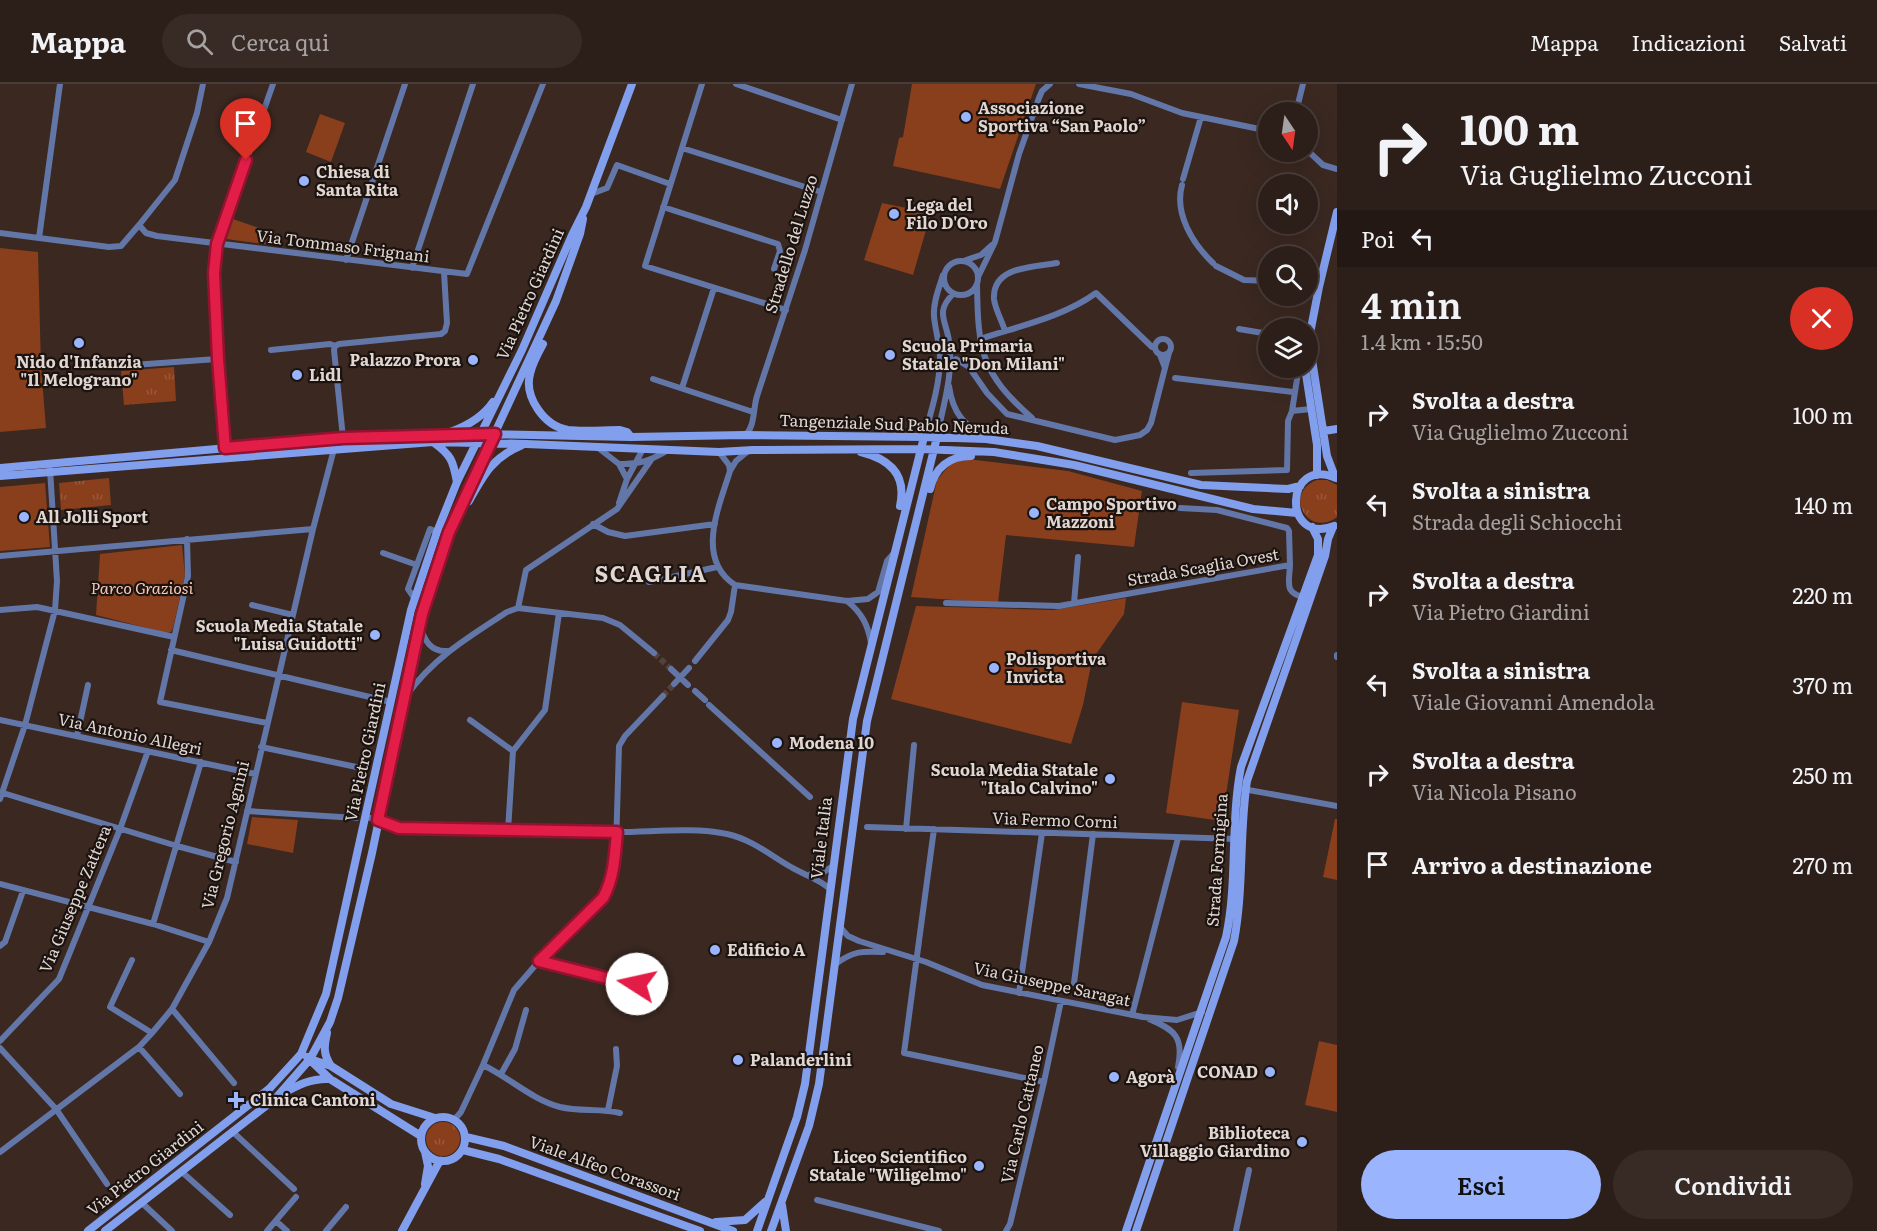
<!DOCTYPE html>
<html lang="it">
<head>
<meta charset="utf-8">
<style>
  :root { --surface:#2c1e19; --page:#382b26; --text:#f1f3f6; --muted:#a6a2a2; --line:#483c38; --accent:#9ab5fd }
  body { margin:0; font-family:Literata,serif; background:var(--page); color:var(--text); height:100vh; display:flex; flex-direction:column; font-size:22px; white-space:nowrap }
  * { box-sizing:border-box; margin:0 }
  p { font-size:20px; color:var(--muted) }
  .icon { flex:none; width:33px; height:33px; fill:none; stroke:currentColor; stroke-width:2; stroke-linecap:round; stroke-linejoin:round }
  .map { position:relative; flex:1; overflow:hidden }
  .details { display:flex; flex-direction:column; background:var(--surface); width:540px }
  .details>* { flex:none }
  .hud { background:#2c1e19; color:var(--text); overflow:hidden }
  .needle { width:39px; rotate:167deg }
  .tools { position:absolute; left:1258px; top:18px; display:grid; gap:12px }
  .tools a { display:grid; place-items:center; width:60px; height:60px; border-radius:50%; background:var(--surface); box-shadow:0 6px 24px #0002,0 0 0 2px var(--line); font-size:30px }
  .pin { position:absolute; display:grid; place-items:center; width:51px; height:51px; color:#fff; margin:-62px -26px; border-radius:50% 50% 50% 0; rotate:-45deg; box-shadow:0 0 6px #0007 }
  .pin .icon { rotate:45deg }
  .me { position:absolute; width:66px; margin:-33px; rotate:280deg; stroke-linejoin:round; filter:drop-shadow(0 0 4px #0008) }
  .turn { display:flex; align-items:center; gap:21px; height:126px; padding:0 24px; font-size:27px }
  .turn .icon { width:78px; height:78px; stroke-width:2.5 }
  .turn b { display:block; font-size:42px; line-height:51px }
  .then { display:flex; align-items:center; height:57px; padding:0 24px; background:#0003; gap:12px; font-size:22px }
  .round { display:grid; place-items:center; flex:none; width:63px; height:63px; border-radius:32px; background:var(--page) }
  .overview { display:flex; align-items:center; justify-content:space-between; height:102px; padding:0 24px }
  h1 { font-size:36px; font-weight:600; line-height:45px }
  .cta { display:flex; gap:12px; margin-top:auto; padding:12px 24px }
  .cta a { flex:1; height:69px; border-radius:36px; background:var(--accent); color:#111; font-size:24px; font-weight:600; line-height:69px; text-align:center }
  .cta a+a { background:var(--page); color:var(--text) }
  ul { padding:0; list-style:none }
  li { display:flex; align-items:center; gap:18px; height:90px; padding:0 24px }
  li div { flex:1 }
  li b { display:block; font-size:22px }
  li em { font-style:normal }
  header { display:flex; align-items:center; gap:36px; box-sizing:border-box; height:84px; padding:0 30px; background:var(--surface); border-bottom:2px solid var(--line) }
  header strong { font-size:28px }
  nav { display:flex; gap:33px; margin-inline-start:auto; font-size:21px }
  .search { width:420px; height:54px; background:var(--page); display:flex; align-items:center; gap:15px; box-sizing:border-box; padding:0 21px; border-radius:33px; color:var(--muted); font-size:22px }
  main { display:flex; flex:1; min-height:0 }
  .map>svg:first-child { display:block }
  .grass { fill:url(#grass-tufts) }
  .park { fill:#893e1c }
  .lines { fill:none; stroke-linecap:round; stroke-linejoin:round }
  .street-tunnel { stroke:#53423b; stroke-width:6; stroke-dasharray:6 3; stroke-linecap:butt }
  .street { stroke:#6376a8; stroke-width:6 }
  .secondary { stroke:#829fee; stroke-width:8 }
  .route-casing { stroke:#92132f; stroke-width:15 }
  .route { stroke:#e11d48; stroke-width:10 }
  .poi-dot { fill:#9ab5fd; stroke:#1b1310; stroke-width:2 }
  .labels { text-anchor:middle; stroke-width:4.5; stroke-linejoin:round; paint-order:stroke }
  .poi-label { font-size:16px; font-weight:bold; fill:#e2d6d1; stroke:#1b1310; text-anchor:start }
  .street-label { font-size:16px; fill:#e2d6d1; stroke:#1b1310 }
  .park-label { font-size:16px; font-style:italic; fill:#f7c8b6; stroke:#1b1310 }
  .district-label { font-size:22px; font-weight:bold; letter-spacing:1.5px; fill:#e2d6d1; stroke:#1b1310 }
</style>
</head>
<body>
<header>
<strong>Mappa</strong>
<div class="search"><svg class="icon" aria-label="search" viewBox="0 0 24 24"><circle cx="10" cy="10" r="6"/><path d="M15 15l6 6"/></svg>Cerca qui</div>
<nav><a>Mappa</a><a>Indicazioni</a><a>Salvati</a></nav>
</header>
<main>
<div class="map">
<svg width="1337" height="1147" viewBox="0 0 1337 1147">
  <defs>
    <pattern id="grass-tufts" width="24" height="20" patternUnits="userSpaceOnUse" patternTransform="scale(1.5)"><rect width="24" height="20" fill="#893e1c"/><path d="M3 7l-1-3M5 7V3M7 7l1-3M15 17l-1-3M17 17v-4M19 17l1-3" fill="none" stroke="#99593c"/></pattern>
  </defs>
  <rect width="100%" height="100%" fill="#3a2821"/>
  <!-- grass -->
  <path class="grass" d="M 174,283 L 176,317 L 124,321 L 121,287 Z
    M 109,394 L 111,421 L 61,426 L 59,399 Z
    M 1317,396 L 1327,396 L 1337,401 L 1337,433 C 1308,455 1282,409 1317,396 Z
    M426 1055a17 17 0 1 1 34 0a17 17 0 1 1-34 0Z"/>
  <!-- park -->
  <path class="park" d="M 912,0 L 1036,0 L 1000,105 L 893,82 L 899,54 L 903,53 Z
    M 320,30 L 345,39 L 331,78 L 306,68 Z
    M 882,119 L 931,129 L 913,191 L 864,176 Z
    M 233,135 L 276,150 L 272,161 L 226,155 Z
    M 0,164 L 38,168 L 41,282 L 46,344 L 0,348 Z
    M 967,375 L 1068,387 L 1142,407 L 1134,463 L 1006,451 L 998,519 L 911,513 L 937,396 L 951,379 Z
    M 45,399 L 50,463 L 0,467 L 0,403 Z
    M 182,461 L 185,491 L 173,544 L 171,548 L 166,549 L 96,531 L 100,470 Z
    M 1126,514 L 1124,530 L 1092,576 L 1083,621 L 1071,660 L 891,615 L 916,522 L 1053,526 Z
    M 1182,618 L 1239,626 L 1222,737 L 1166,729 Z
    M 252,733 L 298,736 L 293,769 L 247,760 Z
    M 1335,735 L 1337,735 L 1337,796 L 1323,793 Z
    M 1319,957 L 1337,961 L 1337,1028 L 1305,1021 Z"/>
  <g class="lines">
    <!-- street-tunnel -->
    <path class="street-tunnel" d="M 654,569 L 671,585
      M 663,612 L 674,600"/>
    <!-- street -->
    <path class="street" d="M 203,0 L 197,29 L 175,96 L 139,141 L 146,149 L 157,152 L 467,190 L 543,0
      M 702,0 L 645,182 L 786,226
      M 736,0 L 842,36
      M 1079,0 L 1131,10 L 1182,29 L 1269,47
      M 1296,28 L 1303,0
      M 682,64 L 821,108
      M 1308,67 L 1323,81 L 1337,85
      M 1183,95 L 1201,33
      M 1182,101 C 1174,130 1193,160 1213,179
      M 591,110 L 607,104 L 617,81 L 670,100
      M 663,123 L 778,160 L 780,167 L 774,185
      M 0,149 L 109,163 L 121,162 L 139,141
      M 39,154 L 60,0
      M 346,176 L 405,0
      M 966,176 L 981,171 L 992,161
      M944 194a17 17 0 1 1 34 0a17 17 0 1 1-34 0Z
      M 1216,182 L 1244,196 L 1269,197
      M 412,184 L 473,0
      M 978,193 L 995,158 L 1019,70 L 1039,14 L 1042,7 L 1050,0
      M 1308,198 L 1319,203
      M 977,201 C 978,267 981,289 1032,334
      M 1239,245 L 1269,250
      M 1005,247 C 1002,237 995,225 994,215 C 992,182 1034,183 1057,179
      M 980,255 C 1019,242 1063,233 1096,209 L 1152,263 L 1155,264
      M1155 263a8 8 0 1 1 16 0a8 8 0 1 1-16 0Z
      M 271,266 L 330,260 L 335,262
      M 1160,271 L 1165,284 L 1169,269
      M 950,279 L 956,275 L 969,283 L 987,309 L 1007,330 L 1115,356 L 1140,351 L 1147,346 L 1151,339 L 1165,284
      M 119,282 L 217,275
      M 1175,294 L 1293,308
      M 653,295 L 753,328
      M 949,302 C 953,331 964,339 986,355
      M 682,304 L 714,204
      M 1292,327 L 1311,325
      M 746,351 C 755,341 753,325 757,312 L 805,166 L 852,0
      M 924,353 C 931,328 940,300 940,274 C 940,260 935,246 934,232 C 933,218 939,204 943,191
      M 937,353 C 943,322 954,289 949,257 C 946,236 935,228 953,210
      M 343,354 L 334,266 L 335,262 L 339,260 L 441,250 L 445,247 L 447,239 L 444,188
      M 597,363 L 619,380 L 627,395
      M 225,367 L 217,275 L 214,189 L 217,160 L 273,0
      M 719,368 L 729,381 L 730,387
      M 747,368 L 736,377 L 730,387 C 719,423 695,475 735,501 L 847,517 L 868,515 L 878,508 L 887,477 L 894,469
      M 619,380 C 639,381 652,376 668,366
      M 1191,389 L 1287,386 L 1288,337 L 1292,327 L 1298,289 L 1303,284
      M 619,419 L 627,395 L 643,365
      M 1180,424 L 1217,426 L 1287,444 L 1289,447 L 1290,481
      M 593,440 L 608,448 L 625,452 L 715,440
      M 187,455 L 188,492 L 160,618 L 267,639
      M 383,469 L 417,481
      M 0,472 L 313,445
      M 649,498 L 717,483
      M 415,515 L 408,505 L 430,445 L 437,448
      M 847,517 C 862,529 868,541 871,559
      M 946,519 L 1059,522 L 1290,481 C 1289,501 1284,509 1306,514
      M 1074,519 L 1078,473
      M 252,521 L 293,531
      M 518,524 L 526,486 L 617,425 L 651,376
      M 0,526 L 37,523 L 174,553
      M 420,543 C 425,557 431,568 447,567
      M 171,566 L 391,618
      M 1337,571 L 1337,573
      M 695,577 L 728,536 L 731,528 L 735,501
      M 671,585 L 688,601
      M 674,600 L 689,584
      M 695,607 L 705,616
      M 407,611 C 433,574 470,552 507,528 L 518,524 L 603,534 L 620,541 L 654,569
      M 709,621 L 810,713
      M 0,636 L 255,690
      M 470,636 L 513,667
      M 77,652 L 88,601
      M 261,663 L 366,685
      M 1243,705 L 1337,722
      M 3,709 L 177,762 L 236,778
      M 0,715 L 25,641 L 55,526 L 57,497 L 50,385
      M 247,727 L 356,734
      M 367,733 L 399,743 C 472,746 545,749 618,748 C 653,748 692,743 727,750 C 751,755 770,771 791,783 C 804,791 818,794 830,805
      M 867,743 L 1236,755
      M 906,745 L 914,661
      M 934,745 L 904,969 L 1044,998
      M 508,747 L 513,667 L 545,626 L 559,529
      M 811,790 L 822,789 L 833,782
      M 0,800 L 153,840 L 209,858
      M 153,840 L 201,678
      M 840,843 L 848,852 L 859,857 L 926,878 L 982,901 L 1143,933 L 1177,936 L 1202,928
      M 0,862 L 5,858 L 23,807
      M 132,876 L 110,923 L 152,949
      M 539,877 L 638,902
      M 834,881 C 853,867 861,867 883,868
      M636 896a11 11 0 1 1 22 0a11 11 0 1 1-22 0Z
      M 1074,899 L 1093,750
      M 1019,909 L 1042,749
      M 172,925 L 234,999
      M 1132,931 L 1178,754
      M 1149,935 C 1175,946 1184,953 1178,983
      M 0,957 L 59,895 L 120,745 L 148,667
      M 139,963 L 180,1010
      M 0,964 L 56,1025 L 107,1100
      M 483,981 C 510,994 531,1015 560,1023 C 580,1028 601,1024 620,1029
      M 501,990 L 515,965 L 526,926
      M 608,1026 L 617,982 L 616,965
      M 455,1035 L 461,1028 L 483,981 L 514,906 L 539,877 L 598,821 L 608,805 L 616,764 L 619,662 L 625,652 L 663,612
      M 233,1048 L 294,1105
      M 0,1068 L 139,963 L 152,949 L 172,925 L 209,858 L 227,814 L 313,445 L 334,365
      M 182,1088 L 230,1131
      M 817,1116 L 939,1147
      M 142,1119 L 172,1147
      M 276,1137 L 287,1147
      M 267,1147 L 296,1113
      M 326,1147 L 346,1123
      M 1006,1147 L 1010,1140 L 1044,998 L 1061,917
      M 1236,1147 L 1249,1086"/>
    <!-- secondary -->
    <path class="secondary" d="M 1309,256 L 1327,372 L 1335,393
      M 543,260 C 538,269 532,280 530,290 C 524,313 544,342 568,346 C 585,348 603,346 620,346 L 627,348 L 631,353
      M 1308,260 L 1319,203 L 1337,128
      M 1305,284 L 1317,361 L 1317,391
      M 1324,347 L 1337,345
      M 450,348 C 467,342 483,333 493,318
      M 433,358 C 451,371 453,376 457,398
      M 861,368 C 889,375 907,390 900,422
      M 0,384 L 343,354 L 431,350 L 481,350 L 631,353 L 745,351 L 924,353 L 986,355 L 1037,362 L 1201,401 L 1288,405 L 1300,402
      M 0,392 L 433,358 L 526,360 L 719,368 L 753,366 L 921,365 L 994,368 L 1074,381 L 1253,425 L 1297,429
      M 930,405 C 935,384 949,372 971,372
      M 469,417 C 484,390 492,374 522,361
      M 1334,442 C 1282,462 1284,371 1336,394
      M 327,949 C 324,962 323,970 331,982
      M 307,973 L 330,995 L 421,1052
      M 310,975 L 331,982 L 391,1020 L 435,1034
      M 282,1010 C 298,1001 311,994 330,995
      M421 1055a22 22 0 1 1 44 0a22 22 0 1 1-44 0Z
      M 466,1053 L 504,1062 L 733,1147
      M 463,1066 L 499,1075 L 700,1147
      M 425,1100 L 428,1082 L 425,1068
      M 782,1121 L 786,1147
      M 716,1138 L 745,1136 L 765,1118
      M 88,1147 L 269,1005 L 301,970 L 326,910 L 411,526 L 437,448 L 457,398 L 522,266 L 572,151 L 586,123 L 632,0
      M 105,1147 L 276,1014 L 310,975 L 330,938 L 338,914 L 372,769 L 422,530 L 449,448 L 556,217 L 580,150 L 583,135
      M 402,1147 L 438,1080 L 441,1077
      M 757,1147 L 797,1033 L 805,1000 L 853,635 L 924,353
      M 771,1147 L 809,1042 L 819,1000 L 867,637 L 937,353
      M 1126,1147 L 1226,853 C 1238,797 1230,739 1241,683 L 1318,471 L 1318,455 L 1312,443
      M 1136,1147 L 1234,857 C 1244,804 1239,750 1247,697 L 1325,472 L 1328,455 L 1333,443"/>
  </g>
  <g class="lines">
    <!-- route casing -->
    <g class="route-casing">
      <path id="route" d="M 246,76 L 217,160 L 214,189 L 218,275 L 225,364 L 343,354 L 495,350 L 449,448 L 422,530 L 378,736 L 399,744 L 617,748 C 615,771 614,794 603,814 L 539,877 L 638,902 L 637,900"/>
    </g>
    <!-- route -->
    <use href="#route" class="route"/>
  </g>
  <!-- markers -->
  <g class="poi-dot">
    <circle cx="966" cy="33" r="6"/>
    <circle cx="304" cy="97" r="6"/>
    <circle cx="894" cy="130" r="6"/>
    <circle cx="79" cy="259" r="6"/>
    <circle cx="890" cy="271" r="6"/>
    <circle cx="473" cy="276" r="6"/>
    <circle cx="297" cy="291" r="6"/>
    <circle cx="1034" cy="429" r="6"/>
    <circle cx="24" cy="433" r="6"/>
    <circle cx="375" cy="551" r="6"/>
    <circle cx="994" cy="584" r="6"/>
    <circle cx="777" cy="659" r="6"/>
    <circle cx="1110" cy="695" r="6"/>
    <circle cx="715" cy="866" r="6"/>
    <circle cx="738" cy="976" r="6"/>
    <circle cx="1270" cy="988" r="6"/>
    <circle cx="1114" cy="993" r="6"/>
    <path d="M233 1007h6v6h6v6h-6v6h-6v-6h-6v-6h6z"/>
    <circle cx="1302" cy="1058" r="6"/>
    <circle cx="979" cy="1082" r="6"/>
  </g>
  <g class="labels">
    <!-- poi labels -->
    <g class="poi-label">
      <text x="978" y="30">Associazione<tspan x="978" dy="18">Sportiva “San Paolo”</tspan></text>
      <text x="316" y="94">Chiesa di<tspan x="316" dy="18">Santa Rita</tspan></text>
      <text x="906" y="127">Lega del<tspan x="906" dy="18">Filo D'Oro</tspan></text>
      <text x="902" y="268">Scuola Primaria<tspan x="902" dy="18">Statale "Don Milani"</tspan></text>
      <text x="461" y="282" text-anchor="end">Palazzo Prora</text>
      <text x="79" y="284" text-anchor="middle">Nido d'Infanzia<tspan x="79" dy="18">"Il Melograno"</tspan></text>
      <text x="309" y="297">Lidl</text>
      <text x="1046" y="426">Campo Sportivo<tspan x="1046" dy="18">Mazzoni</tspan></text>
      <text x="36" y="439">All Jolli Sport</text>
      <text x="363" y="548" text-anchor="end">Scuola Media Statale<tspan x="363" dy="18">"Luisa Guidotti"</tspan></text>
      <text x="1006" y="581">Polisportiva<tspan x="1006" dy="18">Invicta</tspan></text>
      <text x="789" y="665">Modena 10</text>
      <text x="1098" y="692" text-anchor="end">Scuola Media Statale<tspan x="1098" dy="18">"Italo Calvino"</tspan></text>
      <text x="727" y="872">Edificio A</text>
      <text x="750" y="982">Palanderlini</text>
      <text x="1258" y="994" text-anchor="end">CONAD</text>
      <text x="1126" y="999">Agorà</text>
      <text x="250" y="1022">Clinica Cantoni</text>
      <text x="1290" y="1055" text-anchor="end">Biblioteca<tspan x="1290" dy="18">Villaggio Giardino</tspan></text>
      <text x="967" y="1079" text-anchor="end">Liceo Scientifico<tspan x="967" dy="18">Statale "Wiligelmo"</tspan></text>
    </g>
    <!-- street labels -->
    <g class="street-label">
      <text transform="translate(791 160) rotate(-73)" y="6">Stradello del Luzzo</text>
      <text transform="translate(343 162) rotate(7)" y="6">Via Tommaso Frignani</text>
      <text transform="translate(530 210) rotate(-66)" y="6">Via Pietro Giardini</text>
      <text transform="translate(894 340) rotate(2)" y="6">Tangenziale Sud Pablo Neruda</text>
      <text transform="translate(1203 483) rotate(-10)" y="6">Strada Scaglia Ovest</text>
      <text transform="translate(130 650) rotate(12)" y="6">Via Antonio Allegri</text>
      <text transform="translate(365 668) rotate(-78)" y="6">Via Pietro Giardini</text>
      <text transform="translate(1055 736) rotate(2)" y="6">Via Fermo Corni</text>
      <text transform="translate(225 751) rotate(-76)" y="6">Via Gregorio Agnini</text>
      <text transform="translate(821 754) rotate(-83)" y="6">Viale Italia</text>
      <text transform="translate(1217 776) rotate(-86)" y="6">Strada Formigina</text>
      <text transform="translate(75 815) rotate(-67)" y="6">Via Giuseppe Zattera</text>
      <text transform="translate(1052 900) rotate(12)" y="6">Via Giuseppe Saragat</text>
      <text transform="translate(1022 1030) rotate(-77)" y="6">Via Carlo Cattaneo</text>
      <text transform="translate(145 1084) rotate(-38)" y="6">Via Pietro Giardini</text>
      <text transform="translate(605 1084) rotate(20)" y="6">Viale Alfeo Corassori</text>
    </g>
    <!-- park labels -->
    <g class="park-label">
      <text x="142" y="510">Parco Graziosi</text>
    </g>
    <!-- district labels -->
    <g class="district-label">
      <text x="651" y="498">SCAGLIA</text>
    </g>
  </g>
</svg>
<div class="tools">
<a><svg class="needle" viewBox="-14 -14 28 28"><path d="M0-13l5 13h-10z" fill="#e53935"/><path d="M0 13l5-13h-10z" fill="#a6a2a2"/></svg></a>
<a><svg class="icon" aria-label="sound" viewBox="0 0 24 24"><path d="M4 9h4l5-4v14l-5-4H4zM17 9q2 3 0 6"/></svg></a>
<a><svg class="icon" aria-label="search" viewBox="0 0 24 24"><circle cx="10" cy="10" r="6"/><path d="M15 15l6 6"/></svg></a>
<a><svg class="icon" aria-label="layers" viewBox="0 0 24 24"><path d="M12 4l9 5-9 5-9-5zM3 14l9 5 9-5"/></svg></a>
</div>
<div class="pin" style="left:246px;top:76px;background:#d93025"><svg class="icon" aria-label="arrive" viewBox="0 0 24 24"><path d="M6 21V4h12l-3 4 3 4H6"/></svg></div>
<svg class="me" style="left:637px;top:900px" viewBox="-20 -20 40 40"><circle r="19" fill="#fff"/><path d="M0-13L10 11 0 6-10 11z" fill="#e11d48"/></svg>
</div>
<section class="details">
<div class="hud">
<div class="turn"><svg class="icon" aria-label="right" viewBox="0 0 24 24"><path d="M7 20v-9h11M14 6l5 5-5 5"/></svg><div><b>100 m</b>Via Guglielmo Zucconi</div></div>
<div class="then">Poi<svg class="icon" aria-label="left" viewBox="0 0 24 24"><path d="M17 20v-9H6M10 6l-5 5 5 5"/></svg></div>
</div>
<div class="overview"><div><h1>4 min</h1><p>1.4 km · 15:50</p></div><a class="round" style="background:#d93025;color:#fff"><svg class="icon" aria-label="close" viewBox="0 0 24 24"><path d="M6 6l12 12M18 6L6 18"/></svg></a></div>
<ul>
<li><svg class="icon" aria-label="right" viewBox="0 0 24 24"><path d="M7 20v-9h11M14 6l5 5-5 5"/></svg><div><b>Svolta a destra</b><p>Via Guglielmo Zucconi</p></div><em>100 m</em></li>
<li><svg class="icon" aria-label="left" viewBox="0 0 24 24"><path d="M17 20v-9H6M10 6l-5 5 5 5"/></svg><div><b>Svolta a sinistra</b><p>Strada degli Schiocchi</p></div><em>140 m</em></li>
<li><svg class="icon" aria-label="right" viewBox="0 0 24 24"><path d="M7 20v-9h11M14 6l5 5-5 5"/></svg><div><b>Svolta a destra</b><p>Via Pietro Giardini</p></div><em>220 m</em></li>
<li><svg class="icon" aria-label="left" viewBox="0 0 24 24"><path d="M17 20v-9H6M10 6l-5 5 5 5"/></svg><div><b>Svolta a sinistra</b><p>Viale Giovanni Amendola</p></div><em>370 m</em></li>
<li><svg class="icon" aria-label="right" viewBox="0 0 24 24"><path d="M7 20v-9h11M14 6l5 5-5 5"/></svg><div><b>Svolta a destra</b><p>Via Nicola Pisano</p></div><em>250 m</em></li>
<li><svg class="icon" aria-label="arrive" viewBox="0 0 24 24"><path d="M6 21V4h12l-3 4 3 4H6"/></svg><div><b>Arrivo a destinazione</b></div><em>270 m</em></li>
</ul>
<div class="cta"><a>Esci</a><a>Condividi</a></div>
</section>
</main>
</body>
</html>
